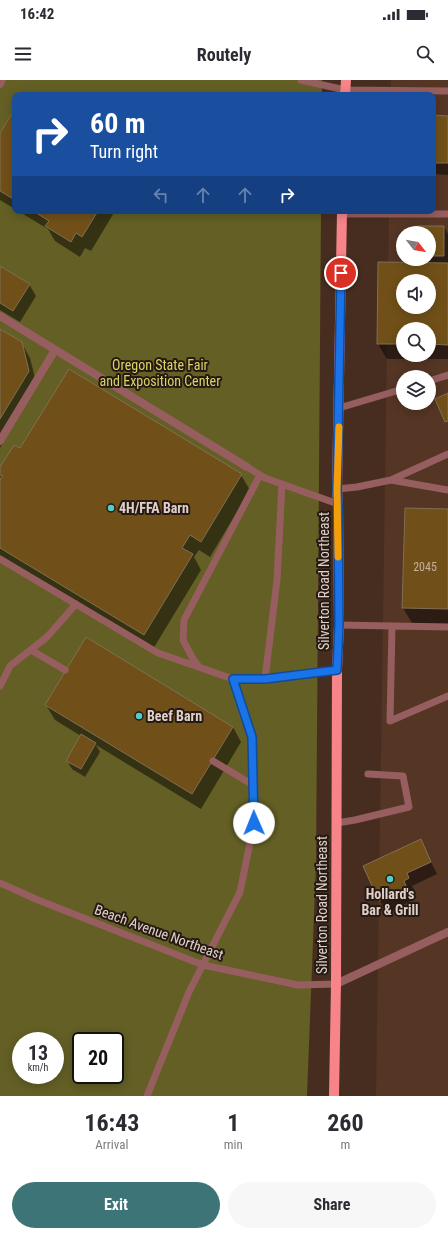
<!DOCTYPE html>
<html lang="en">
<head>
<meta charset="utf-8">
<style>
  :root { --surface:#fff; --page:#f7f7f7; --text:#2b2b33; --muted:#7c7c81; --accent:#3d7477 }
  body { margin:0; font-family:"Roboto Condensed",sans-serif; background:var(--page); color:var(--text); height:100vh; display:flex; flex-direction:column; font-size:15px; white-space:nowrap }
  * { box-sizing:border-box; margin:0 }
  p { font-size:13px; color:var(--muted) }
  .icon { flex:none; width:22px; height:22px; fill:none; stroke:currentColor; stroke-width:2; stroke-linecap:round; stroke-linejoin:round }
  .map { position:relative; height:1016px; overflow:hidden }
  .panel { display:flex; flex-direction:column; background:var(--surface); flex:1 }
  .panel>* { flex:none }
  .guide { position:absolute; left:12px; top:12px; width:424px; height:122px; border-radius:8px; box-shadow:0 2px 10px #0003; background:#1a4fa0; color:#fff; overflow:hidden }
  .needle { width:26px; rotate:121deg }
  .tools { position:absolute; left:396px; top:146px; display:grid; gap:8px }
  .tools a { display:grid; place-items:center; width:40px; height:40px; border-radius:50%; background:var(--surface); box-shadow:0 2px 10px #0003; font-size:20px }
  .speed { position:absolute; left:12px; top:952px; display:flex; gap:8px; font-size:20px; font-weight:700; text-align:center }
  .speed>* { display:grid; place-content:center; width:52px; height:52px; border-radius:50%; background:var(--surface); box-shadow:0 2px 10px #0003; line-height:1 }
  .speed small { font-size:10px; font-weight:400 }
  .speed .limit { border:2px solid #111; border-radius:6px; background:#fff; color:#111 }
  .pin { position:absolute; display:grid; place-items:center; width:34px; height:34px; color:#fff; margin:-17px; border:2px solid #fff; border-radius:50%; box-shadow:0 1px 4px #0007 }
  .me { position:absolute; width:44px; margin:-22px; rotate:359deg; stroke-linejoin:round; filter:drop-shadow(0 0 3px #0008) }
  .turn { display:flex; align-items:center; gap:14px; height:84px; padding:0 12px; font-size:18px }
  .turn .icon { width:52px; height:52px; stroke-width:2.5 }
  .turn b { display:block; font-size:28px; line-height:34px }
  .lanes { display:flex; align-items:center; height:38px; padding:0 12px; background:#0003; justify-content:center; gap:20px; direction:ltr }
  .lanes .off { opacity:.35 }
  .eta { display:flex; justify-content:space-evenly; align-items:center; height:68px; text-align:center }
  .eta b { font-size:24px; font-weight:700; line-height:28px }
  .action { display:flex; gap:8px; margin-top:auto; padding:8px 12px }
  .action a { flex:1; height:46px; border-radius:24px; background:var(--accent); color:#fff; font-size:16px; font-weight:700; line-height:46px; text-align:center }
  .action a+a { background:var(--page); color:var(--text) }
  .status { display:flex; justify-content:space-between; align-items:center; height:28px; padding:0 20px; background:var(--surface); direction:ltr }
  .status svg { height:11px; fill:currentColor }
  header { display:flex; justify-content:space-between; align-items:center; height:52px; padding:0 12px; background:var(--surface); font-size:18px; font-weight:700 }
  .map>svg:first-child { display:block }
  .built { fill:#553524; fill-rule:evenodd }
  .green { fill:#635f25; fill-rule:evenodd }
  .shadow { fill:#0007; fill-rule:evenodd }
  .building { fill:#705018; stroke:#816f55; fill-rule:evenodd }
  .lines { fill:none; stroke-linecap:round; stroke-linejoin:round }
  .lane { stroke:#975e5f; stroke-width:7 }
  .street { stroke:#975e5f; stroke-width:8 }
  .primary { stroke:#f68489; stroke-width:10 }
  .route-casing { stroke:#114b97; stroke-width:10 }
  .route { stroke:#1a73e8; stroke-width:7 }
  .slow { stroke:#f59e0b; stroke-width:7 }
  .poi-dot { fill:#53cdca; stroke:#241913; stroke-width:1.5 }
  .labels { text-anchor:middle; stroke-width:4; stroke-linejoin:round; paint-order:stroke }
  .number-label { font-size:12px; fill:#c5b09c }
  .park-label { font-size:14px; fill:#dbd464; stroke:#241913 }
  .poi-label { font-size:14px; font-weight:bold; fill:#e1d0c8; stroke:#241913; text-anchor:start }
  .street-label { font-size:14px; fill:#e1d0c8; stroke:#241913 }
</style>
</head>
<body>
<div class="status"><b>16:42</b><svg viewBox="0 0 49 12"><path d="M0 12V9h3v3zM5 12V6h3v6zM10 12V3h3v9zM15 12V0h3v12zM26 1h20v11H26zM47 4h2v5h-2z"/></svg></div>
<header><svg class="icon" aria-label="menu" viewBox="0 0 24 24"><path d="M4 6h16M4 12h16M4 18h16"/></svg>Routely<svg class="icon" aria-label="search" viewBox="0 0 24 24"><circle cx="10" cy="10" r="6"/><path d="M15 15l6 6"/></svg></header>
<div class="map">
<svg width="448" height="1016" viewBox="0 0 448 1016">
  <rect width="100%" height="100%" fill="#472d20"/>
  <!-- built -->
  <path class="built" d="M 391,0 L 448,0 L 448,1016 L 376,1016 L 389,131 L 433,131 L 433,15 L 390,15 ZM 403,153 L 429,153 L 429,179 L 403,179 ZM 403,201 L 429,201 L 429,227 L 403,227 ZM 403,249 L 429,249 L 429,275 L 403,275 ZM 403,297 L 429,297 L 429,323 L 403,323 Z"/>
  <!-- green -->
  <path class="green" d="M 0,0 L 322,0 L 322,15 L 15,15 L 15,131 L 321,131 L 316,784 L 307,1016 L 0,1016 ZM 21,961 L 55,961 L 55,995 L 21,995 ZM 81,961 L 115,961 L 115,995 L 81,995 Z"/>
  <!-- shadow -->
  <path class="shadow" d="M 433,36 L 448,37 L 448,95 L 433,94 Z
    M 15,39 L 15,129 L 0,120 L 0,55 Z
    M 18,131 L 115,131 L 91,171 L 85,168 L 80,177 L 55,161 L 48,149 Z
    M 444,147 L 448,154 L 448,279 L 387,279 L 378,264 L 379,183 L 423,184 L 420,179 L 429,179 L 429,153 L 418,153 ZM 403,201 L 429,201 L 429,227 L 403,227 ZM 403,249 L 429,249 L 429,275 L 403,275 Z
    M 0,187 L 29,204 L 36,216 L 20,242 L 0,230 Z
    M 0,250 L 21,262 L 30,278 L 37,306 L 0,368 Z
    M 20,370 L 241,395 L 250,410 L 210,477 L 199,470 L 194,477 L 201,490 L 153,569 L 0,477 L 0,402 L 2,399 L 0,396 L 0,389 Z
    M 406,429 L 448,430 L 448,544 L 412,543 L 403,528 Z
    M 46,625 L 233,647 L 241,662 L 201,729 L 96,665 L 100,672 L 85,697 L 72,689 L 67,681 L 81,656 L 55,640 Z
    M 420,760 L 437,794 L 412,806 L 415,811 L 410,813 L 413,820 L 387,833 L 380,821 L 364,786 Z"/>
  <!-- building -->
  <path class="building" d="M 11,35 L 15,38 L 15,120 L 0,111 L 0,53 Z
    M 433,35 L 448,36 L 448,83 L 433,83 Z
    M 33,131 L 98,131 L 82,157 L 76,153 L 71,162 L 45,146 L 49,141 Z
    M 417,146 L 444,146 L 444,176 L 429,176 L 429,153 L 417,153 Z
    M 378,182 L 448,183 L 448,265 L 429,264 L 429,249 L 403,249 L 403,264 L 377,264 ZM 403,201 L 429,201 L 429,227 L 403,227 Z
    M 0,186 L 30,204 L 13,231 L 0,223 Z
    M 0,249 L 22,262 L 29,291 L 0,339 Z
    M 69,289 L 242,394 L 201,462 L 190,455 L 182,468 L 193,474 L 144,555 L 0,468 L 0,400 L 3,396 L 0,395 L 0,387 L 14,365 L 20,368 Z
    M 448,313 L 448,341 L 445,342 L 435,319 Z
    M 405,428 L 448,429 L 448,529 L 402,528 Z
    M 86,557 L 233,647 L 192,714 L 45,625 Z
    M 81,654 L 96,663 L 81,689 L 66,681 Z
    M 421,759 L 431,782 L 407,793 L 409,798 L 404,801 L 407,808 L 379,821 L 363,786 Z"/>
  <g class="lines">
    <!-- lane -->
    <path class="lane" d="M 301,0 L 345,10 L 448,11
      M 342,134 L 448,134
      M 429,301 L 448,295
      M 339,328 L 403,309
      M 247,387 L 265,398 L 338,424
      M 391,400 L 448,410
      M 337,409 L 357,407 L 391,400 L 448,374
      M 0,479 L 158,573 L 233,599 L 265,599 L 337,590
      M 339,545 L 448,547
      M 392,546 L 390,641 L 448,616
      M 31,570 L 65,590
      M 199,587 L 192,577 L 183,560 L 184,540 L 260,395
      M 265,599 L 277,500 L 282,404
      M 0,606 L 10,586 L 47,557 L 76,524
      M 213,681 L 253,705
      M 337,743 L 355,740 L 409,727 L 403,696 L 368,694
      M 0,803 L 38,820 L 203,885 L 298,905 L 336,904
      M 147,1016 L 189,912 L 240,812 L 254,743 L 252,657 L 233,599"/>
    <!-- street -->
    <path class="street" d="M 0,4 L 2,0
      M 0,236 L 247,387
      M 0,361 L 55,270
      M 336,904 L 448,852"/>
    <!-- primary -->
    <path class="primary" d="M 345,15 L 346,0
      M 334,1016 L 336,904 L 337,590 L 339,545 L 338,424 L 337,409 L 342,131"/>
  </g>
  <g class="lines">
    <!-- route casing -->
    <g class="route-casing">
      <path id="route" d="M 254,743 L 252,657 L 233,599 L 265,599 L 337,590 L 339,544 L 338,424 L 337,409 L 341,193"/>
    </g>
    <!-- route -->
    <use href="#route" class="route"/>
    <!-- slow -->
    <path class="slow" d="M 338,477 L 337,409 L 339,347"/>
  </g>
  <!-- markers -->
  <g class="poi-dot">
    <circle cx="111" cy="428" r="4"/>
    <circle cx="139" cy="636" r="4"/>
    <circle cx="390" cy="799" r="4"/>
  </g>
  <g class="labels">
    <!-- number labels -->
    <g class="number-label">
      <text x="425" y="491">2045</text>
    </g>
    <!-- park labels -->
    <g class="park-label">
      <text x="160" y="290">Oregon State Fair<tspan x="160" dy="16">and Exposition Center</tspan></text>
    </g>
    <!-- poi labels -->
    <g class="poi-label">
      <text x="119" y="433">4H/FFA Barn</text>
      <text x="147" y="641">Beef Barn</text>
      <text x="390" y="819" text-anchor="middle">Hollard's<tspan x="390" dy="16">Bar &amp; Grill</tspan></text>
    </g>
    <!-- street labels -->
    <g class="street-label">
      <text transform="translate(324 501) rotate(-90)" y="5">Silverton Road Northeast</text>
      <text transform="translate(322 825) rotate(-90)" y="5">Silverton Road Northeast</text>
      <text transform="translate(159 852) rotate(20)" y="5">Beach Avenue Northeast</text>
    </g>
  </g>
</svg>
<div class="tools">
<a><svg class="needle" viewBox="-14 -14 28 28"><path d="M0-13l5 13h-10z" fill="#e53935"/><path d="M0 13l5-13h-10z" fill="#7c7c81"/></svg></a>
<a><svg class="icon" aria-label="sound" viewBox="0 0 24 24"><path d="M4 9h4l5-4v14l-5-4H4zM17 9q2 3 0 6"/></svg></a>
<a><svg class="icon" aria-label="search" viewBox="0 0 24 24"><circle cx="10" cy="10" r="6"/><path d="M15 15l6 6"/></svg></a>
<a><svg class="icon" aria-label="layers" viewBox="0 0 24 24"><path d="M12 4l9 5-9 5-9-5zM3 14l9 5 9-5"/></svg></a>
</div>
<div class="speed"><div>13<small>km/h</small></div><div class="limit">20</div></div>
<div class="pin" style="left:341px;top:193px;background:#d93025"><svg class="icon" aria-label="arrive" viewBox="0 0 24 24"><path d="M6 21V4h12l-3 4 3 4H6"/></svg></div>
<svg class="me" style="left:254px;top:743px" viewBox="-20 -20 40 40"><circle r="19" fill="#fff"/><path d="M0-13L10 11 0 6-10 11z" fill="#1a73e8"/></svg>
<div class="guide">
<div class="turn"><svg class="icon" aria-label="right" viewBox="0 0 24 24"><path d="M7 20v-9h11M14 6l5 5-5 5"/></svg><div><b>60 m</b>Turn right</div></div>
<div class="lanes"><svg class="icon off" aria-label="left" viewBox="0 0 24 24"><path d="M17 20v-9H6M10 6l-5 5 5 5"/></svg><svg class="icon off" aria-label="ahead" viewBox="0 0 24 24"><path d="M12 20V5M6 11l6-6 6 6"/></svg><svg class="icon off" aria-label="ahead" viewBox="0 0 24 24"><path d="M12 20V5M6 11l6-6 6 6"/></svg><svg class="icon" aria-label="right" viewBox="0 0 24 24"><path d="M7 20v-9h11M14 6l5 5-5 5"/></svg></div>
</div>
</div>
<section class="panel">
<div class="eta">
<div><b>16:43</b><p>Arrival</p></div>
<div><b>1</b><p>min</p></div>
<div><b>260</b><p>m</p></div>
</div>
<div class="action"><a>Exit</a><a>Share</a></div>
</section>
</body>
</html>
